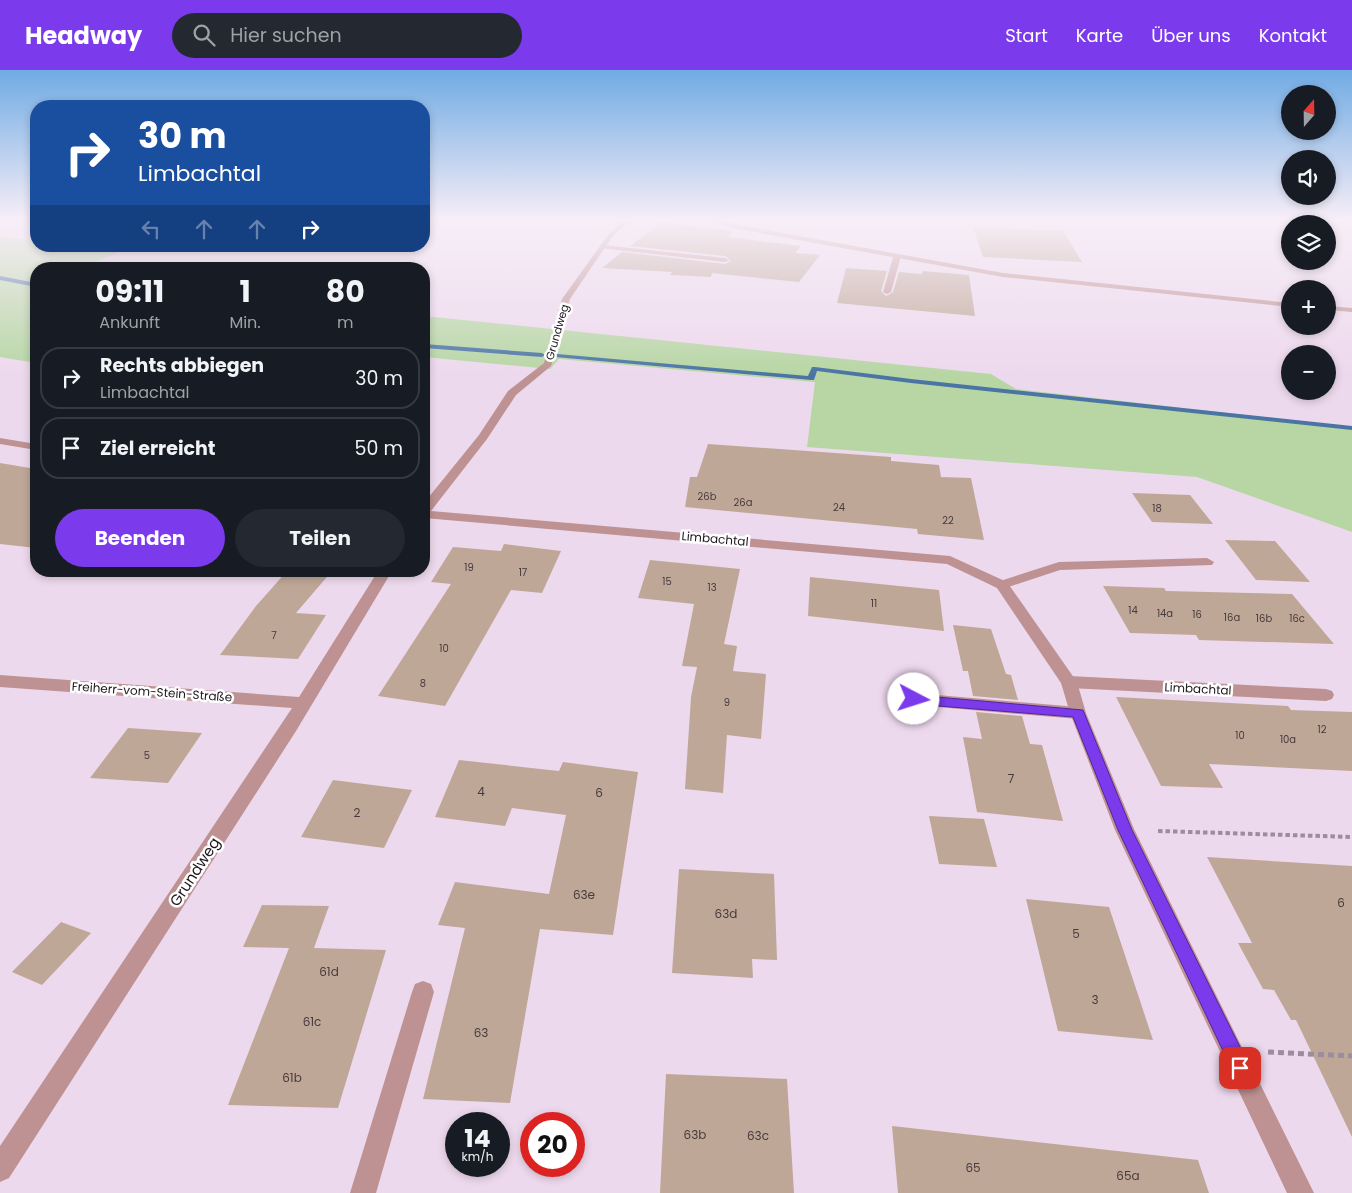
<!DOCTYPE html>
<html lang="de">
<head>
<meta charset="utf-8">
<style>
  :root { --surface:#171b24; --page:#242831; --text:#f1f3f6; --muted:#9ea1a6; --line:#363941; --accent:#7c3aed }
  body { margin:0; font-family:Poppins,sans-serif; background:var(--page); color:var(--text); height:100vh; display:flex; flex-direction:column; font-size:19px; white-space:nowrap }
  * { box-sizing:border-box; margin:0 }
  p { font-size:16px; color:var(--muted) }
  .icon { flex:none; width:28px; height:28px; fill:none; stroke:currentColor; stroke-width:2; stroke-linecap:round; stroke-linejoin:round }
  .map { position:relative; flex:1; overflow:hidden }
  .sheet { position:absolute; left:30px; top:192px; width:400px; height:315px; display:flex; flex-direction:column; background:var(--surface); border-radius:20px; box-shadow:0 2px 8px #0003 }
  .sheet>* { flex:none }
  .top-card { position:absolute; left:30px; top:30px; width:400px; height:152px; border-radius:20px; box-shadow:0 2px 8px #0003; background:#1a4fa0; color:#fff; overflow:hidden }
  .needle { width:32px; rotate:20deg }
  .fabs { position:absolute; left:1281px; top:15px; display:grid; gap:10px }
  .fabs a { display:grid; place-items:center; width:55px; height:55px; border-radius:50%; background:var(--surface); box-shadow:0 2px 8px #0003; font-size:25px }
  .speed { position:absolute; left:445px; top:1042px; display:flex; gap:10px; font-size:25px; font-weight:700; text-align:center }
  .speed>* { display:grid; place-content:center; width:65px; height:65px; border-radius:50%; background:var(--surface); box-shadow:0 2px 8px #0003; line-height:1 }
  .speed small { font-size:12px; font-weight:400 }
  .speed .limit { border:8px solid #d22; background:#fff; color:#111 }
  .pin { position:absolute; display:grid; place-items:center; width:42px; height:42px; color:#fff; margin:-21px; border-radius:10px; box-shadow:0 2px 8px #0006 }
  .me { position:absolute; width:55px; margin:-28px; rotate:95deg; stroke-linejoin:round; filter:drop-shadow(0 0 4px #0008) }
  .turn { display:flex; align-items:center; gap:18px; height:105px; padding:0 25px; font-size:22px }
  .turn .icon { width:65px; height:65px; stroke-width:2.5 }
  .turn b { display:block; font-size:35px; line-height:42px }
  .lanes { display:flex; align-items:center; height:48px; padding:0 25px; background:#0003; justify-content:center; gap:25px; direction:ltr }
  .lanes .off { opacity:.35 }
  .eta { display:flex; justify-content:space-evenly; align-items:center; height:85px; text-align:center }
  .eta b { font-size:30px; font-weight:700; line-height:35px }
  .primary-button { display:flex; gap:10px; margin-top:auto; padding:10px 25px }
  .primary-button a { flex:1; height:58px; border-radius:30px; background:var(--accent); color:#fff; font-size:20px; font-weight:700; line-height:58px; text-align:center }
  .primary-button a+a { background:var(--page); color:var(--text) }
  ul { padding:0; list-style:none }
  li { display:flex; align-items:center; gap:15px; height:62px; margin:0 10px 8px; padding:0 15px; border:2px solid var(--line); border-radius:20px }
  li div { flex:1 }
  li b { display:block; font-size:19px }
  li em { font-style:normal }
  header { display:flex; align-items:center; gap:30px; box-sizing:border-box; height:70px; padding:0 25px; background:var(--accent); color:#fff }
  header strong { font-size:24px }
  nav { display:flex; gap:28px; margin-inline-start:auto; font-size:18px }
  .search { width:350px; height:45px; background:var(--page); display:flex; align-items:center; gap:12px; box-sizing:border-box; padding:0 18px; border-radius:28px; color:var(--muted); font-size:19px }
  .map>svg:first-child { display:block }
  .green { fill:#b7d6a4 }
  .lines { fill:none; stroke-linecap:round; stroke-linejoin:round }
  .stream { fill:#4a74a4; fill-rule:evenodd }
  .building { fill:#bfa798 }
  .path-far1 { stroke:#9c8d9c; stroke-width:4; stroke-dasharray:4.5 3; stroke-linecap:butt }
  .path { stroke:#9c8d9c; stroke-width:5; stroke-dasharray:6 4; stroke-linecap:butt }
  .service { fill:#be9292; fill-rule:evenodd }
  .minor { fill:#be9292; fill-rule:evenodd }
  .route { fill:#7c3aed; stroke:#51269a }
  .labels { text-anchor:middle; stroke-width:5; stroke-linejoin:round; paint-order:stroke }
  .number-label { font-size:10px; fill:#463a3c }
  .far-street-label { font-size:11px; fill:#1e161d; stroke:#fff }
  .street-label { font-size:12px; fill:#1e161d; stroke:#fff }
  .near-number-label { font-size:12px; fill:#463a3c }
  .near-street-label { font-size:15px; fill:#1e161d; stroke:#fff }
</style>
</head>
<body>
<header>
<strong>Headway</strong>
<div class="search"><svg class="icon" aria-label="search" viewBox="0 0 24 24"><circle cx="10" cy="10" r="6"/><path d="M15 15l6 6"/></svg>Hier suchen</div>
<nav><a>Start</a><a>Karte</a><a>Über uns</a><a>Kontakt</a></nav>
</header>
<div class="map">
<svg width="1352" height="1123" viewBox="0 0 1352 1123">
  <rect width="100%" height="100%" fill="#edd9ed"/>
  <!-- green -->
  <path class="green" d="M 0,166 L 36,171 L 36,176 L 80,176 L 121,181 L 81,199 L 36,199 L 36,293 L 0,287 Z
    M 424,246 L 991,304 L 1016,319 L 1352,357 L 1352,462 L 1197,407 L 807,377 L 815,312 L 559,289 L 550,299 L 424,287 Z"/>
  <g class="lines">
    <!-- stream -->
    <path class="stream" d="M 0,206 L 36,213 L 36,217 L 0,210 Z
      M 424,274 L 542,283 L 545,285 L 542,287 L 424,278 Z
      M 557,284 L 808,306 L 812,297 L 815,297 L 911,309 L 1352,356 L 1352,360 L 911,313 L 817,301 L 814,310 L 811,310 L 555,287 L 555,285 Z"/>
  </g>
  <!-- building -->
  <path class="building" d="M 661,153 L 734,161 L 728,167 L 801,176 L 795,183 L 820,185 L 799,212 L 712,203 L 711,207 L 670,205 L 672,202 L 602,198 L 622,182 L 725,194 L 731,191 L 725,186 L 630,176 Z
    M 973,157 L 1063,161 L 1082,192 L 983,187 Z
    M 846,198 L 887,201 L 881,221 L 886,226 L 893,222 L 899,202 L 922,204 L 923,201 L 969,205 L 975,246 L 837,233 Z
    M 708,374 L 891,387 L 891,391 L 939,395 L 941,407 L 971,408 L 984,470 L 918,464 L 917,459 L 685,437 L 690,407 L 697,407 Z
    M 0,393 L 36,399 L 36,478 L 0,474 Z
    M 1132,423 L 1190,425 L 1213,454 L 1152,452 Z
    M 1225,470 L 1275,471 L 1310,512 L 1256,510 Z
    M 504,474 L 561,481 L 542,523 L 511,520 L 445,636 L 378,626 L 451,514 L 431,512 L 453,477 L 501,481 Z
    M 650,490 L 740,499 L 724,574 L 737,576 L 733,601 L 766,604 L 761,669 L 727,665 L 723,723 L 685,719 L 691,627 L 697,597 L 682,596 L 694,534 L 638,528 Z
    M 287,501 L 332,501 L 296,543 L 326,545 L 298,589 L 220,585 L 256,536 Z
    M 810,507 L 939,520 L 944,561 L 808,546 Z
    M 1103,516 L 1164,518 L 1166,521 L 1292,524 L 1334,574 L 1199,570 L 1196,565 L 1130,563 Z
    M 953,555 L 991,559 L 1006,604 L 1011,605 L 1018,630 L 973,626 L 968,601 L 963,601 Z
    M 1116,627 L 1288,636 L 1291,640 L 1352,642 L 1352,701 L 1209,694 L 1223,718 L 1161,716 Z
    M 976,642 L 1022,646 L 1030,674 L 1042,675 L 1063,751 L 977,742 L 963,667 L 982,669 Z
    M 128,658 L 202,663 L 168,713 L 90,708 Z
    M 459,690 L 559,701 L 563,692 L 638,702 L 613,865 L 540,859 L 510,1033 L 423,1029 L 465,858 L 438,855 L 455,812 L 549,824 L 566,745 L 512,738 L 505,756 L 435,747 Z
    M 333,710 L 412,720 L 384,778 L 301,767 Z
    M 929,746 L 984,749 L 997,797 L 939,794 Z
    M 1207,787 L 1352,796 L 1352,1067 L 1296,950 L 1291,950 L 1274,920 L 1263,919 L 1238,873 L 1252,873 Z
    M 679,799 L 774,804 L 777,890 L 752,889 L 753,908 L 672,903 Z
    M 1026,829 L 1109,837 L 1153,970 L 1058,961 Z
    M 262,835 L 329,836 L 314,878 L 386,880 L 338,1038 L 228,1035 L 289,878 L 243,877 Z
    M 61,852 L 91,863 L 42,915 L 12,902 Z
    M 666,1004 L 787,1009 L 794,1123 L 660,1123 Z
    M 892,1056 L 1198,1090 L 1209,1123 L 898,1123 Z"/>
  <g class="lines">
    <!-- path-far1 -->
    <path class="path-far1" d="M 1158,761 L 1352,767"/>
    <!-- path -->
    <path class="path" d="M 1268,982 L 1352,986"/>
    <!-- service -->
    <path class="service" d="M 602,175 L 725,188 L 729,190 L 725,192 L 600,178 Z
      M 894,184 L 901,186 L 891,222 L 887,224 L 883,222 Z
      M 1207,488 L 1214,492 L 1212,495 L 1060,500 L 1002,519 L 995,515 L 997,512 L 1059,492 Z
      M 1069,606 L 1326,619 L 1332,621 L 1334,625 L 1332,629 L 1326,631 L 1069,618 L 1063,616 L 1061,612 L 1063,608 Z
      M 914,623 L 1078,637 L 1084,639 L 1086,643 L 1084,647 L 1078,649 L 914,635 L 908,633 L 906,629 L 908,625 Z
      M 423,911 L 431,914 L 434,922 L 376,1123 L 350,1123 L 412,922 L 415,914 Z"/>
    <!-- minor -->
    <path class="minor" d="M 626,148 L 633,148 L 612,167 L 570,229 L 551,296 L 516,325 L 487,369 L 431,441 L 950,486 L 1007,512 L 1077,612 L 1086,643 L 1134,759 L 1314,1123 L 1287,1123 L 1115,760 L 1070,643 L 1061,613 L 997,518 L 947,494 L 424,448 L 424,433 L 479,365 L 508,321 L 544,293 L 562,229 L 608,165 Z
      M 702,148 L 713,148 L 733,154 L 1003,203 L 1290,233 L 1290,237 L 1003,207 L 732,158 Z
      M 1328,236 L 1352,238 L 1352,242 L 1328,240 Z
      M 0,368 L 36,374 L 36,380 L 0,374 Z
      M 378,501 L 392,501 L 296,661 L 9,1108 L 0,1112 L 0,1076 L 292,638 L 0,617 L 0,605 L 299,627 Z"/>
  </g>
  <!-- sky -->
  <linearGradient id="sky" x2="0" y2="1"><stop stop-color="#70abe4"/><stop offset="0.49" stop-color="#f7eef7"/><stop offset="1" stop-color="#f7eef7" stop-opacity="0"/></linearGradient>
  <rect width="1352" height="305" fill="url(#sky)"/>
  <!-- route -->
  <path class="route" d="M 914,625 L 1083,640 L 1132,760 L 1247,991 L 1249,998 L 1247,1004 L 1240,1007 L 1234,1004 L 1118,760 L 1073,647 L 914,634 L 908,629 Z"/>
  <g class="labels">
    <!-- number labels -->
    <g class="number-label">
      <text x="707" y="430">26b</text>
      <text x="743" y="436">26a</text>
      <text x="839" y="441">24</text>
      <text x="1157" y="442">18</text>
      <text x="948" y="454">22</text>
      <text x="469" y="501">19</text>
      <text x="523" y="506">17</text>
      <text x="667" y="515">15</text>
      <text x="712" y="521">13</text>
      <text x="874" y="537">11</text>
      <text x="1133" y="544">14</text>
      <text x="1165" y="547">14a</text>
      <text x="1197" y="548">16</text>
      <text x="1232" y="551">16a</text>
      <text x="1264" y="552">16b</text>
      <text x="1297" y="552">16c</text>
      <text x="274" y="569">7</text>
      <text x="444" y="582">10</text>
      <text x="423" y="617">8</text>
      <text x="727" y="636">9</text>
      <text x="1322" y="663">12</text>
      <text x="1240" y="669">10</text>
      <text x="1288" y="673">10a</text>
      <text x="147" y="689">5</text>
    </g>
    <!-- far-street labels -->
    <g class="far-street-label">
      <text transform="translate(557 262) rotate(-74)" y="4">Grundweg</text>
    </g>
    <!-- street labels -->
    <g class="street-label">
      <text transform="translate(715 469) rotate(5)" y="4">Limbachtal</text>
      <text transform="translate(1198 619) rotate(3)" y="4">Limbachtal</text>
      <text transform="translate(152 622) rotate(4)" y="4">Freiherr-vom-Stein-Straße</text>
    </g>
    <!-- near-number labels -->
    <g class="near-number-label">
      <text x="1011" y="713">7</text>
      <text x="481" y="726">4</text>
      <text x="599" y="727">6</text>
      <text x="357" y="747">2</text>
      <text x="584" y="829">63e</text>
      <text x="1341" y="837">6</text>
      <text x="726" y="848">63d</text>
      <text x="1076" y="868">5</text>
      <text x="329" y="906">61d</text>
      <text x="1095" y="934">3</text>
      <text x="312" y="956">61c</text>
      <text x="481" y="967">63</text>
      <text x="292" y="1012">61b</text>
      <text x="695" y="1069">63b</text>
      <text x="758" y="1070">63c</text>
      <text x="973" y="1102">65</text>
      <text x="1128" y="1110">65a</text>
    </g>
    <!-- near-street labels -->
    <g class="near-street-label">
      <text transform="translate(195 802) rotate(-57)" y="5">Grundweg</text>
    </g>
  </g>
</svg>
<div class="fabs">
<a><svg class="needle" viewBox="-14 -14 28 28"><path d="M0-13l5 13h-10z" fill="#e53935"/><path d="M0 13l5-13h-10z" fill="#9ea1a6"/></svg></a>
<a><svg class="icon" aria-label="sound" viewBox="0 0 24 24"><path d="M4 9h4l5-4v14l-5-4H4zM17 9q2 3 0 6"/></svg></a>
<a><svg class="icon" aria-label="layers" viewBox="0 0 24 24"><path d="M12 4l9 5-9 5-9-5zM3 14l9 5 9-5"/></svg></a>
<a>+</a>
<a>−</a>
</div>
<div class="speed"><div>14<small>km/h</small></div><div class="limit">20</div></div>
<div class="pin" style="left:1240px;top:998px;background:#d93025"><svg class="icon" aria-label="arrive" viewBox="0 0 24 24"><path d="M6 21V4h12l-3 4 3 4H6"/></svg></div>
<svg class="me" style="left:914px;top:629px" viewBox="-20 -20 40 40"><circle r="19" fill="#fff"/><path d="M0-13L10 11 0 6-10 11z" fill="#7c3aed"/></svg>
<div class="top-card">
<div class="turn"><svg class="icon" aria-label="right" viewBox="0 0 24 24"><path d="M7 20v-9h11M14 6l5 5-5 5"/></svg><div><b>30 m</b>Limbachtal</div></div>
<div class="lanes"><svg class="icon off" aria-label="left" viewBox="0 0 24 24"><path d="M17 20v-9H6M10 6l-5 5 5 5"/></svg><svg class="icon off" aria-label="ahead" viewBox="0 0 24 24"><path d="M12 20V5M6 11l6-6 6 6"/></svg><svg class="icon off" aria-label="ahead" viewBox="0 0 24 24"><path d="M12 20V5M6 11l6-6 6 6"/></svg><svg class="icon" aria-label="right" viewBox="0 0 24 24"><path d="M7 20v-9h11M14 6l5 5-5 5"/></svg></div>
</div>
<section class="sheet">
<div class="eta">
<div><b>09:11</b><p>Ankunft</p></div>
<div><b>1</b><p>Min.</p></div>
<div><b>80</b><p>m</p></div>
</div>
<ul>
<li><svg class="icon" aria-label="right" viewBox="0 0 24 24"><path d="M7 20v-9h11M14 6l5 5-5 5"/></svg><div><b>Rechts abbiegen</b><p>Limbachtal</p></div><em>30 m</em></li>
<li><svg class="icon" aria-label="arrive" viewBox="0 0 24 24"><path d="M6 21V4h12l-3 4 3 4H6"/></svg><div><b>Ziel erreicht</b></div><em>50 m</em></li>
</ul>
<div class="primary-button"><a>Beenden</a><a>Teilen</a></div>
</section>
</div>
</body>
</html>
